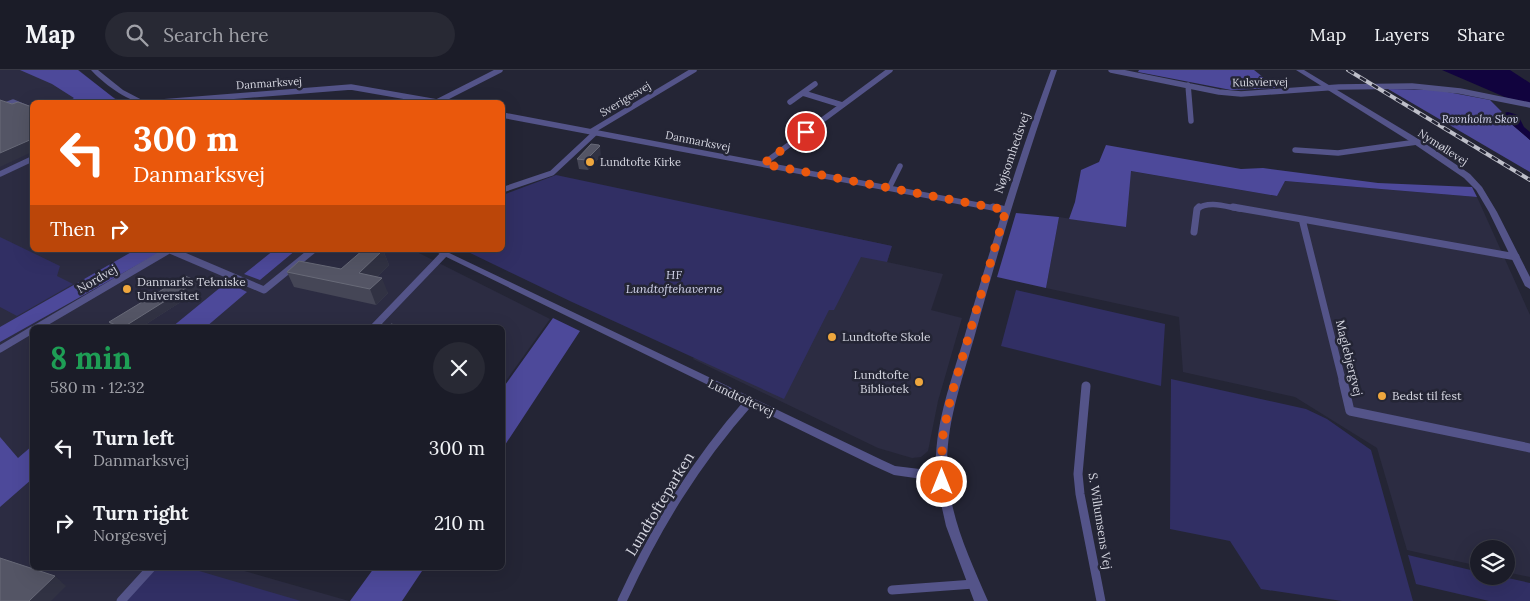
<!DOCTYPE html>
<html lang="en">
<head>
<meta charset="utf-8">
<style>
  :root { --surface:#1b1c28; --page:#282934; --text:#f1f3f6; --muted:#a0a1a8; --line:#393a45 }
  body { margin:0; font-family:Lora,serif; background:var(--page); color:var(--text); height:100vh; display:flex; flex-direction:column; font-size:19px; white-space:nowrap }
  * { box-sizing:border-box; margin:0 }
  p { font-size:16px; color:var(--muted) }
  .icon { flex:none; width:28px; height:28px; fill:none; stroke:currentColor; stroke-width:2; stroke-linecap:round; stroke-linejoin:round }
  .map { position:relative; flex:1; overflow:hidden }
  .side { position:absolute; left:30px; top:255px; width:475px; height:245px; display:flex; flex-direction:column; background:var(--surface); border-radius:8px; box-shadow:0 5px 20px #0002,0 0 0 1px var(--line) }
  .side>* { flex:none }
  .hud { position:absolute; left:30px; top:30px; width:475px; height:152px; border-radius:8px; box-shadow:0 5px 20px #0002,0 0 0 1px var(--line); background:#ea580c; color:#fff; overflow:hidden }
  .fabs { position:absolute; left:1470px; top:470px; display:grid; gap:10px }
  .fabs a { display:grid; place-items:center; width:45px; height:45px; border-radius:50%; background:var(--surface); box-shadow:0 5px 20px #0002,0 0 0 1px var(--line); font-size:25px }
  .pin { position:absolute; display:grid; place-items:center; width:42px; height:42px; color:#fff; margin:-21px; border:2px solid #fff; border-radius:50%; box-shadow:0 1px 5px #0007 }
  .me { position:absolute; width:55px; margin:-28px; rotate:0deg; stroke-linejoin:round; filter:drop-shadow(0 0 4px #0008) }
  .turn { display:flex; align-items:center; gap:18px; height:105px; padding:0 20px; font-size:22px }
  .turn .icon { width:65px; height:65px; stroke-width:2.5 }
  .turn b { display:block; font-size:35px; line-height:42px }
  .then { display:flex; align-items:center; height:48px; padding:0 20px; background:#0003; gap:10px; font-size:19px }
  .round { display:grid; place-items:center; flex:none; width:52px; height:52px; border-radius:26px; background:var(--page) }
  .overview { display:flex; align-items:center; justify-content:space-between; height:85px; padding:0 20px }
  h1 { font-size:30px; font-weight:700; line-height:38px; color:#1e9e55 }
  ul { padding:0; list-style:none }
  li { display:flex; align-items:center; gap:15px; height:75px; padding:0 20px }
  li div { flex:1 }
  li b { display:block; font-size:19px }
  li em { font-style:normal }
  header { display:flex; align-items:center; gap:30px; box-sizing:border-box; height:70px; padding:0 25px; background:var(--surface); border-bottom:1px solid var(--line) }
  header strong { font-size:24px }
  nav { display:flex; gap:28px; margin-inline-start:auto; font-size:18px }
  .search { width:350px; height:45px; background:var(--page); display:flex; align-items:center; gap:12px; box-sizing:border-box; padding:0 18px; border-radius:28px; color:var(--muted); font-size:19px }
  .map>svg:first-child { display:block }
  .built { fill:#2c2c42 }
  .green { fill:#312f64 }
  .forest { fill:#4d499a }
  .water { fill:#11033e }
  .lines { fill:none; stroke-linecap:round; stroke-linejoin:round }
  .minor-far2 { stroke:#545489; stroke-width:5.5 }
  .minor-far1 { stroke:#545489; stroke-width:7 }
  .minor { stroke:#545489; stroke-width:9 }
  .tertiary { fill:#545489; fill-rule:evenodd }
  .rail-casing { stroke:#bebfc9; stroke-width:4 }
  .rail { stroke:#242535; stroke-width:2.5; stroke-dasharray:7; stroke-linecap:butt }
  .wall { fill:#454656 }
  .shaded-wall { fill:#313243 }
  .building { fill:#545565; stroke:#686a78 }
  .route { stroke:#ea580c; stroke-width:9; stroke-dasharray:0 16.2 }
  .poi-dot { fill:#efa73e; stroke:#242535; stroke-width:2 }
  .labels { text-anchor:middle; stroke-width:5; stroke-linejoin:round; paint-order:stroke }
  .far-street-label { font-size:11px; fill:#d5d6e0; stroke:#242535 }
  .far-park-label { font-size:11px; font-style:italic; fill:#d2d4eb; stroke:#242535 }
  .far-poi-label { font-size:11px; fill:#d5d6e0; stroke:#242535; text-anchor:start }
  .street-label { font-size:12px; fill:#d5d6e0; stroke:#242535 }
  .park-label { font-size:12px; font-style:italic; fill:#d2d4eb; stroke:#242535 }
  .poi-label { font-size:12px; fill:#d5d6e0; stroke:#242535; text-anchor:start }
  .near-street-label { font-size:15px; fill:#d5d6e0; stroke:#242535 }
</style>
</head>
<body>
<header>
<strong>Map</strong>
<div class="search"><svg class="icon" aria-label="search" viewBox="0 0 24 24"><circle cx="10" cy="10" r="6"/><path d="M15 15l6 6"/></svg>Search here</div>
<nav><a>Map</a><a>Layers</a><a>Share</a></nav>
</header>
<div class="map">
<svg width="1530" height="531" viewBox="0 0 1530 531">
  <rect width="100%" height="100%" fill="#242535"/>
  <!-- built -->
  <path class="built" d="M 0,0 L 79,0 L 111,26 L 124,32 L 32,32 L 32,180 L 413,180 L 550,249 L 503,315 L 502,258 L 32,258 L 32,498 L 234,498 L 349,531 L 0,531 Z
    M 1130,101 L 1276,126 L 1284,111 L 1477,127 L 1530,245 L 1530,507 L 1506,502 L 1506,479 L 1479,479 L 1479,496 L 1407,480 L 1377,378 L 1295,327 L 1183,302 L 1179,247 L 1046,218 L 1059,147 L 1126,157 Z
    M 787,154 L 892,176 L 887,192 L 943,204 L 931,240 L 962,248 L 938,331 L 928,381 L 921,387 L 912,388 L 878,378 L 693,289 Z"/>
  <!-- green -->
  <path class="green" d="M 556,105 L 892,176 L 887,192 L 861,187 L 834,240 L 829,240 L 784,329 L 572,232 L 464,180 L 502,180 L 503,125 Z
    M 0,167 L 60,196 L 57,206 L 73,214 L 17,246 L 0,237 Z
    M 1016,220 L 1165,254 L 1161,316 L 1001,276 Z
    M 1171,309 L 1306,339 L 1327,349 L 1371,380 L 1413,531 L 1342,531 L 1261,519 L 1230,471 L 1170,459 Z
    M 1408,485 L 1479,502 L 1479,506 L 1499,506 L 1530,513 L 1530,531 L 1489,531 L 1416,514 Z
    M 155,498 L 189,498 L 301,531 L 124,531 Z"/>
  <!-- forest -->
  <path class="forest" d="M 20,0 L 78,0 L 119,32 L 68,32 L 74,28 L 52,14 Z
    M 1139,0 L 1254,0 L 1277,18 L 1231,20 L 1138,2 Z
    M 1388,19 L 1437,20 L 1490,30 L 1503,43 L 1509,52 L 1530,70 L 1530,102 Z
    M 1106,75 L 1241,99 L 1263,98 L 1378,113 L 1472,117 L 1477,127 L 1285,111 L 1277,126 L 1131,101 L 1126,157 L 1069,149 L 1075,132 L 1081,100 L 1099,92 Z
    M 1016,143 L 1059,147 L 1046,218 L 997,207 Z
    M 135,180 L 164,180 L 0,272 L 0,257 Z
    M 274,180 L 296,180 L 260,210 L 244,204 Z
    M 227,212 L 247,222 L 206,257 L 172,257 Z
    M 553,248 L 580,261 L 503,378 L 503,318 Z
    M 0,367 L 18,388 L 32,376 L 32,409 L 0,437 Z
    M 374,498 L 424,498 L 402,531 L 350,531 Z"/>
  <!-- water -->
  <path class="water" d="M 1442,0 L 1510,0 L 1530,13 L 1530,33 L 1507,28 Z
    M 1508,42 L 1518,45 L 1524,57 L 1530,62 L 1530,70 L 1509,52 L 1503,43 Z"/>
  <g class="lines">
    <!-- minor-far2 -->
    <path class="minor-far2" d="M 1111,0 L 1219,22 L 1241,24 L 1339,17 L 1412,16 L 1460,21 L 1530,35
      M 1188,15 L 1191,51
      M 803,23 L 842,35
      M 161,32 L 351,17 L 437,32
      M 437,32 L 500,0
      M 790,32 L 815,14
      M 0,37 L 13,32 L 32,40
      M 502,45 L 999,139
      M 592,61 L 694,0
      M 1295,80 L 1338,83 L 1417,72
      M 763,94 L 890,0
      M 0,104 L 32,89
      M 889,118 L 900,96
      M 502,120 L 552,103 L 596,62
      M 1197,139 C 1209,130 1227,137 1240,139"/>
    <!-- minor-far1 -->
    <path class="minor-far1" d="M 993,137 L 1006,140
      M 1233,137 L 1302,149
      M 1194,162 L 1197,139 L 1199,137
      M 170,180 L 264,220 L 313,180
      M 36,258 L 169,180
      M 373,258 L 444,184
      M 0,279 L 32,260
      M 1343,313 L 1302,149 L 1516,187"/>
    <!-- minor -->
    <path class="minor" d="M 1343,311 L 1350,341 L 1530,378
      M 1086,316 L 1078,404 L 1080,424 L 1101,531
      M 892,520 L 974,514
      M 121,531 L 151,498
      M 622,531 C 656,457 695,393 749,332"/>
    <!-- tertiary -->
    <path class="tertiary" d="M 91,0 L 98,0 L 123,20 L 146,32 C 129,34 102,12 91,0 Z
      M 1051,0 L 1057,0 C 1027,86 1000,173 976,261 C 963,309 943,358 948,409 C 952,452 971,492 988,531 L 974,531 L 946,456 L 936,411 L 894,405 L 874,396 L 432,180 L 443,180 L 882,390 L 895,396 L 936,401 C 934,353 953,307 966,261 C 992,173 1019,86 1051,0 Z
      M 1296,0 L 1304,0 L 1420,70 L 1470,104 L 1482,117 L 1497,142 L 1530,207 L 1530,219 L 1525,216 L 1489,142 L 1476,120 L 1464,108 L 1414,74 Z"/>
    <!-- rail casing -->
    <g class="rail-casing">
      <path id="rail" d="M 1348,0 L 1530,110"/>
    </g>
    <!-- rail -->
    <use href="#rail" class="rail"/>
  </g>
  <!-- wall -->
  <path class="wall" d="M 601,86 L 588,100 L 579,99 L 577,89 Z
    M 383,180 L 389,195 L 377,207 L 388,223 L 376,235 L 294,217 L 287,202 L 341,199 Z
    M 197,211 L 201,219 L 140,258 L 113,258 L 109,252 Z"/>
  <!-- shaded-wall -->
  <path class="shaded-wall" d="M 32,69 L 32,82 L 0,97 L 0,83 Z
    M 600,76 L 601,86 L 588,100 L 586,90 Z
    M 383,180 L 389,195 L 366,218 L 359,203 Z
    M 382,208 L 388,223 L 376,235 L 370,219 Z
    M 197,211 L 201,219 L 140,258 L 122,258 Z
    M 55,506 L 66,516 L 51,531 L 29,531 Z"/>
  <!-- building -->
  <path class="building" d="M 0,30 L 12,34 L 18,32 L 32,37 L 32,69 L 0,83 Z
    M 591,74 L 599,75 L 600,76 L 586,90 L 577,89 Z
    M 363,180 L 383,180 L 359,203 L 382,208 L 370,219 L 287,202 L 299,191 L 341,199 Z
    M 185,206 L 197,211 L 122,258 L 109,252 Z
    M 381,254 L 389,256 L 391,254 L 407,258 L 378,258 Z
    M 0,488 L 55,506 L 29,531 L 0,531 Z"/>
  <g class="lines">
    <!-- route -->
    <path class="route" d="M 806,62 L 763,94 L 1006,140 L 951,326 L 942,370 L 942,412"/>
  </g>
  <!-- markers -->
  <g class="poi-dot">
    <circle cx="590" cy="92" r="5"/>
    <circle cx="127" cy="219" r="5"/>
    <circle cx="832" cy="267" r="5"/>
    <circle cx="919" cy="312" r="5"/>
    <circle cx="1382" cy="326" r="5"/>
  </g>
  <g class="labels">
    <!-- far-street labels -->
    <g class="far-street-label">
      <text transform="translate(1260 12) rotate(-1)" y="4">Kulsviervej</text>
      <text transform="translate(269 13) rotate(-4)" y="4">Danmarksvej</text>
      <text transform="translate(625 29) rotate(-31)" y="4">Sverigesvej</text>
      <text transform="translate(698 71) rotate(11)" y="4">Danmarksvej</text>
      <text transform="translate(1443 77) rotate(33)" y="4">Nymøllevej</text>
    </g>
    <!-- far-park labels -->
    <g class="far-park-label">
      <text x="1480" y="53">Ravnholm Skov</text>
    </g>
    <!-- far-poi labels -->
    <g class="far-poi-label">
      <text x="600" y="96">Lundtofte Kirke</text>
    </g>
    <!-- street labels -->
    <g class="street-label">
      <text transform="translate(1012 83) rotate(-71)" y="4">Nøjsomhedsvej</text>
      <text transform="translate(97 209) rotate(-30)" y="4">Nordvej</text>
      <text transform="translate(1349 288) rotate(76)" y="4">Maglebjergvej</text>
      <text transform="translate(741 328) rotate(25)" y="4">Lundtoftevej</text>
      <text transform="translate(1100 451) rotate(81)" y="4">S. Willumsens Vej</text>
    </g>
    <!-- park labels -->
    <g class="park-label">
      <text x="674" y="209">HF<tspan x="674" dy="14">Lundtoftehaverne</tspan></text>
    </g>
    <!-- poi labels -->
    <g class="poi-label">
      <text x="137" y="216">Danmarks Tekniske<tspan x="137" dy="14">Universitet</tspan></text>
      <text x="842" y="271">Lundtofte Skole</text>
      <text x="909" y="309" text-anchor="end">Lundtofte<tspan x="909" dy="14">Bibliotek</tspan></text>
      <text x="1392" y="330">Bedst til fest</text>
    </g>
    <!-- near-street labels -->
    <g class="near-street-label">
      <text transform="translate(660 434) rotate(-59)" y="5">Lundtofteparken</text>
    </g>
  </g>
</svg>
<div class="fabs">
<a><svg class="icon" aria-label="layers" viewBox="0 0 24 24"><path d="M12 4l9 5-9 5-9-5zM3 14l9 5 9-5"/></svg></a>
</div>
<div class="pin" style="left:806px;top:62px;background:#d93025"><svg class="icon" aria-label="arrive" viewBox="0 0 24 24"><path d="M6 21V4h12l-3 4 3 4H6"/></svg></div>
<svg class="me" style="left:942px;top:412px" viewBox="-20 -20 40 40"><circle r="17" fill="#ea580c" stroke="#fff" stroke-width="3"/><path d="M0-11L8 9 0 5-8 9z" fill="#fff"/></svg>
<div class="hud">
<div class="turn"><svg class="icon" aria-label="left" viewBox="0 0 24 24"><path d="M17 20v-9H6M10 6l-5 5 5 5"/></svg><div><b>300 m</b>Danmarksvej</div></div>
<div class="then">Then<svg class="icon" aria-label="right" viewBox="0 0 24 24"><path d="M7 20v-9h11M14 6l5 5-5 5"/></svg></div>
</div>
<section class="side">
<div class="overview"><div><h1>8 min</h1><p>580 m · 12:32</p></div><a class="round"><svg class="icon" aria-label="close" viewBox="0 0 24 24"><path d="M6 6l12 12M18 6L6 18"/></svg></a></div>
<ul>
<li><svg class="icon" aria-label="left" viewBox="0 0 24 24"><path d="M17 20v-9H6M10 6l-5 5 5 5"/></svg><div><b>Turn left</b><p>Danmarksvej</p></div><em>300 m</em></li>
<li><svg class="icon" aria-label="right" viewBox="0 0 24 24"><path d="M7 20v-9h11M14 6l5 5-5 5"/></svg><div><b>Turn right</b><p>Norgesvej</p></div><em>210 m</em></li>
</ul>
</section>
</div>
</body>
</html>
